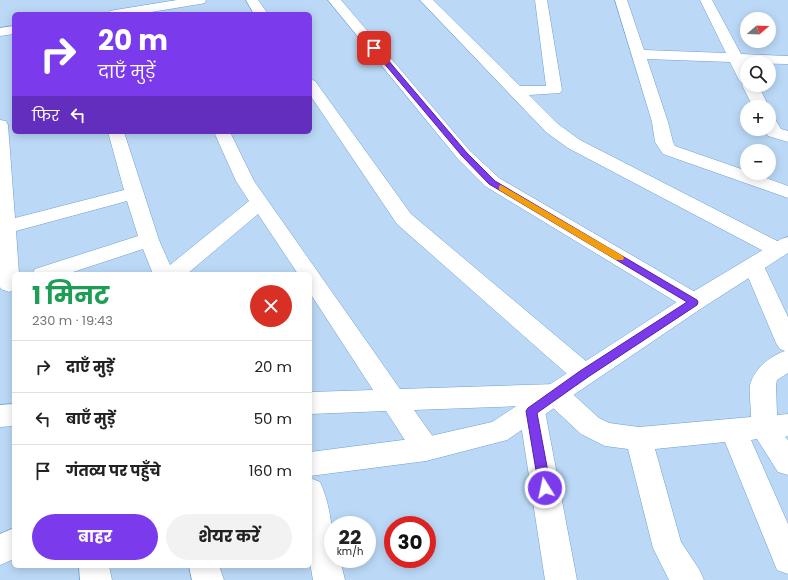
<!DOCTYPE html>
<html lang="hi">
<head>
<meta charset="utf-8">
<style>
  :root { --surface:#fff; --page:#f2f2f2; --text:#222; --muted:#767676; --line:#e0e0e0; --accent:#7c3aed }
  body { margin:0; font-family:Poppins,"Noto Sans Devanagari",sans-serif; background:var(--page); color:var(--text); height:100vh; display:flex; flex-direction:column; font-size:15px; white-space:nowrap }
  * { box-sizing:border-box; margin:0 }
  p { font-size:13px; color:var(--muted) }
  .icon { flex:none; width:22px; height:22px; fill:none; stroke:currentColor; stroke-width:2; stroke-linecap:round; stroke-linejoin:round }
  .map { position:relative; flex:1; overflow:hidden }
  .drawer { position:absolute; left:12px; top:272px; width:300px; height:296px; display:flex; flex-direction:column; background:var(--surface); border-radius:6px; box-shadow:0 2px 10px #0003 }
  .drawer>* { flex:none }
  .guide { position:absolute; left:12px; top:12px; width:300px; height:122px; border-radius:6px; box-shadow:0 2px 10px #0003; background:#7c3aed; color:#fff; overflow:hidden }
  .needle { width:26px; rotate:71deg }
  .tools { position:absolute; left:740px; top:12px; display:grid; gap:8px }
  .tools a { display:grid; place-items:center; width:36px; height:36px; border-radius:50%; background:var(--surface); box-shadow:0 2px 10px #0003; font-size:20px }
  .speed { position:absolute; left:324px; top:516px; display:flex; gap:8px; font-size:20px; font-weight:700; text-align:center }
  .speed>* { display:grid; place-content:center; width:52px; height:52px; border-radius:50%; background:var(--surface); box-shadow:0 2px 10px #0003; line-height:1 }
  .speed small { font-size:10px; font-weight:400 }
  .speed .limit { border:6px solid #d22; background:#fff; color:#111 }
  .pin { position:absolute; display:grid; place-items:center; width:34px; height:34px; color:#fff; margin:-17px; border-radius:8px; box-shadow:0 2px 6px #0006 }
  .me { position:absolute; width:44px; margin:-22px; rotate:350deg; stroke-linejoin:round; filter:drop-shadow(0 0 3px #0008) }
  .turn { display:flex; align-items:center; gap:14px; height:84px; padding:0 20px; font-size:18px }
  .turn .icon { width:52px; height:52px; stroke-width:2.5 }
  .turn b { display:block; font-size:28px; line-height:34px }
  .then { display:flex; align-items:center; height:38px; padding:0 20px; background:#0003; gap:8px; font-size:15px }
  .round { display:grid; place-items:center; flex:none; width:42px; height:42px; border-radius:21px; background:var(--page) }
  .head { display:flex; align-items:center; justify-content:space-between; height:68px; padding:0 20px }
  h1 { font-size:24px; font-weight:700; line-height:30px; color:#1e9e55 }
  .button { display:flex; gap:8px; margin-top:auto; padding:8px 20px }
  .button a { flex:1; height:46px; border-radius:24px; background:var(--accent); color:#fff; font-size:16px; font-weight:700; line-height:46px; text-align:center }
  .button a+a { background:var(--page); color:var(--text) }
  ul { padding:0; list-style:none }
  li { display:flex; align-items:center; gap:12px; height:52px; padding:0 20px; border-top:1px solid var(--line) }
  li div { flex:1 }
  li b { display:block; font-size:15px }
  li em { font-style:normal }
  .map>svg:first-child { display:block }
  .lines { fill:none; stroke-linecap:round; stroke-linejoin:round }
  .minor-casing { stroke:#6fa0cf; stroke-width:1 }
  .tertiary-casing { stroke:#6fa0cf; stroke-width:1 }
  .minor { fill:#fff; fill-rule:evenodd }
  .tertiary { fill:#fff; fill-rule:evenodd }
  .route { fill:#7c3aed; stroke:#51269a }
  .slow { fill:#f59e0b }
</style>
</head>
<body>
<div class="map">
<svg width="788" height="580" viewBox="0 0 788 580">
  <rect width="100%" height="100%" fill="#bbd9f7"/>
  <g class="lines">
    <!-- minor casing -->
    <g class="minor-casing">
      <path id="minor" d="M 177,0 L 206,0 L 205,3 L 200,4 L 139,14 L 108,14 L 110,11 L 115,10 Z
        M 246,0 L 258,0 L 268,14 L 254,14 Z
        M 328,0 L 341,0 L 470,151 L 499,178 L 702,296 L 705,302 L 702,308 L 694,310 L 686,308 L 485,186 L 458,159 Z
        M 420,0 L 433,0 L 520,86 L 546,86 L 535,0 L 547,0 L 562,90 L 560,93 L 529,95 L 558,124 L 580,140 L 785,245 L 788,249 L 785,255 L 778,257 L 771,255 L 568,148 L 546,132 Z
        M 615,0 L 627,0 L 644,50 L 726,53 L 700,0 L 712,0 L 741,54 L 788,56 L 788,64 L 745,63 L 747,66 L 747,85 L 758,85 L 769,107 L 753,107 L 742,85 L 743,84 L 739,80 L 730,62 L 647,59 L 668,122 L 673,142 L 675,146 L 747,171 L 747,173 L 752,173 L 788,186 L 788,198 L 663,154 L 655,142 L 652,122 Z
        M 14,26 L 14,34 L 0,36 L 0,28 Z
        M 310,79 L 315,81 L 411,214 L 593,367 L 596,374 L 593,381 L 584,384 L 575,381 L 397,224 L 310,95 Z
        M 769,118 L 775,119 L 781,129 L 788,131 L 788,142 L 768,136 L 764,129 L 769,129 Z
        M 0,120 L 6,121 L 8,125 L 15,218 L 124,190 L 108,132 L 124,132 L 159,240 L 170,265 L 249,201 L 236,181 L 214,132 L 230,132 L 254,181 L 400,389 L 556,384 L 565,387 L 599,418 L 609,423 L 639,427 L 751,417 C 751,407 749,395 750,385 C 754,369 770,356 785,351 L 780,349 L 776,343 L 743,265 L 747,260 L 754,258 L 761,260 L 788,317 L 788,373 L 777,380 L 776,385 L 777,415 L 788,414 L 788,436 L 785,437 L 788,440 L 788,475 L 778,472 L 757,439 L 751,440 L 788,524 L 788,574 L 777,570 L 725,442 L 655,449 L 681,542 L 699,569 L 704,580 L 669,580 L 653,548 L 628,449 L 605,446 L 581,434 L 550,405 L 542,405 L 545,411 L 577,580 L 545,580 L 519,411 L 522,406 L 414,410 L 436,441 L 440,449 L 436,457 L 426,461 L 416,457 L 386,411 L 310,414 L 310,392 L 373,390 L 310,293 L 310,274 L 298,274 L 258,214 L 187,274 L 153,274 L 143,249 L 67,274 L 32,274 L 35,269 L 138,236 L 127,201 L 16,231 L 19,274 L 14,274 L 14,290 L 9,292 L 1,289 L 0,287 Z
        M 14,404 L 14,426 L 0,427 L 0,405 Z
        M 310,478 L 320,482 C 331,506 333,532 333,559 L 340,559 L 345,580 L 313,580 L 310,563 Z
        M 79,566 L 109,566 L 112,580 L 80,580 Z
        M 189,566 L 219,566 L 224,580 L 192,580 Z"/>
    </g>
    <!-- tertiary casing -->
    <g class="tertiary-casing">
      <path id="tertiary" d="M 788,237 L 788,253 L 702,308 L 507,440 L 426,461 L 310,476 L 310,452 L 426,437 L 492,422 L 686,296 L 781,239 Z
        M 14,528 L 14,559 L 0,565 L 0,534 Z"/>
    </g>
    <!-- minor -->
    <use href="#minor" class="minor"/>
    <!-- tertiary -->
    <use href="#tertiary" class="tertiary"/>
  </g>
  <!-- route -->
  <path class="route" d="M 372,46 L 376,46 L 467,153 L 495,181 L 697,300 L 698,302 L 697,305 L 588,377 L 537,413 L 551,488 L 549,492 L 545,493 L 541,492 L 539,488 L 526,411 L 528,408 L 580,371 L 687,302 L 489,184 L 462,156 L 372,49 Z"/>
  <!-- slow -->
  <path class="slow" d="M 501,185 L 623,256 L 624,258 L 623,260 L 616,260 L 499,190 L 499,186 Z"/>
</svg>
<div class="tools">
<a><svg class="needle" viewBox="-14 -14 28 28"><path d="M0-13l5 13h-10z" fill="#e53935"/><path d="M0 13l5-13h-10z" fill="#767676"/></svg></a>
<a><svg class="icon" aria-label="search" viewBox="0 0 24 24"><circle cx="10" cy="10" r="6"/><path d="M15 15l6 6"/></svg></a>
<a>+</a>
<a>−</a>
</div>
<div class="speed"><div>22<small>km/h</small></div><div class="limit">30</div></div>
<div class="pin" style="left:374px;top:48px;background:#d93025"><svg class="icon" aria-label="arrive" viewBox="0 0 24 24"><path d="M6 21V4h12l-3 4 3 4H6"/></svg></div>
<svg class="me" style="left:545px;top:488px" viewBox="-20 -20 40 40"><circle r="17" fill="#7c3aed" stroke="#fff" stroke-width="3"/><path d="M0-11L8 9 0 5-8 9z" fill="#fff"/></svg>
<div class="guide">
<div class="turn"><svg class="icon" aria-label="right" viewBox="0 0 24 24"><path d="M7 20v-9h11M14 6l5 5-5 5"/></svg><div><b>20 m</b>दाएँ मुड़ें</div></div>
<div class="then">फिर<svg class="icon" aria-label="left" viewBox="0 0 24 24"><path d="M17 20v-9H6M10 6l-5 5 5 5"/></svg></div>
</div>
<section class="drawer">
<div class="head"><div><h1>1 मिनट</h1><p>230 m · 19:43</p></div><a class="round" style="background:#d93025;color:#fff"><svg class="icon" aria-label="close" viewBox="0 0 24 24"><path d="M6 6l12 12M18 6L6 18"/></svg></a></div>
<ul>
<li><svg class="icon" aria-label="right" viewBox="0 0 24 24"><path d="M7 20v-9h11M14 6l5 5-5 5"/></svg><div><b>दाएँ मुड़ें</b></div><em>20 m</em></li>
<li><svg class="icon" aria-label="left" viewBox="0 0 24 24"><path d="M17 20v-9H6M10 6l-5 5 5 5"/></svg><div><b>बाएँ मुड़ें</b></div><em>50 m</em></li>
<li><svg class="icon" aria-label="arrive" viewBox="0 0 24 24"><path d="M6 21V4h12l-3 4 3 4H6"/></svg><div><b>गंतव्य पर पहुँचे</b></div><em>160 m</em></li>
</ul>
<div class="button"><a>बाहर</a><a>शेयर करें</a></div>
</section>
</div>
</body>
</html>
